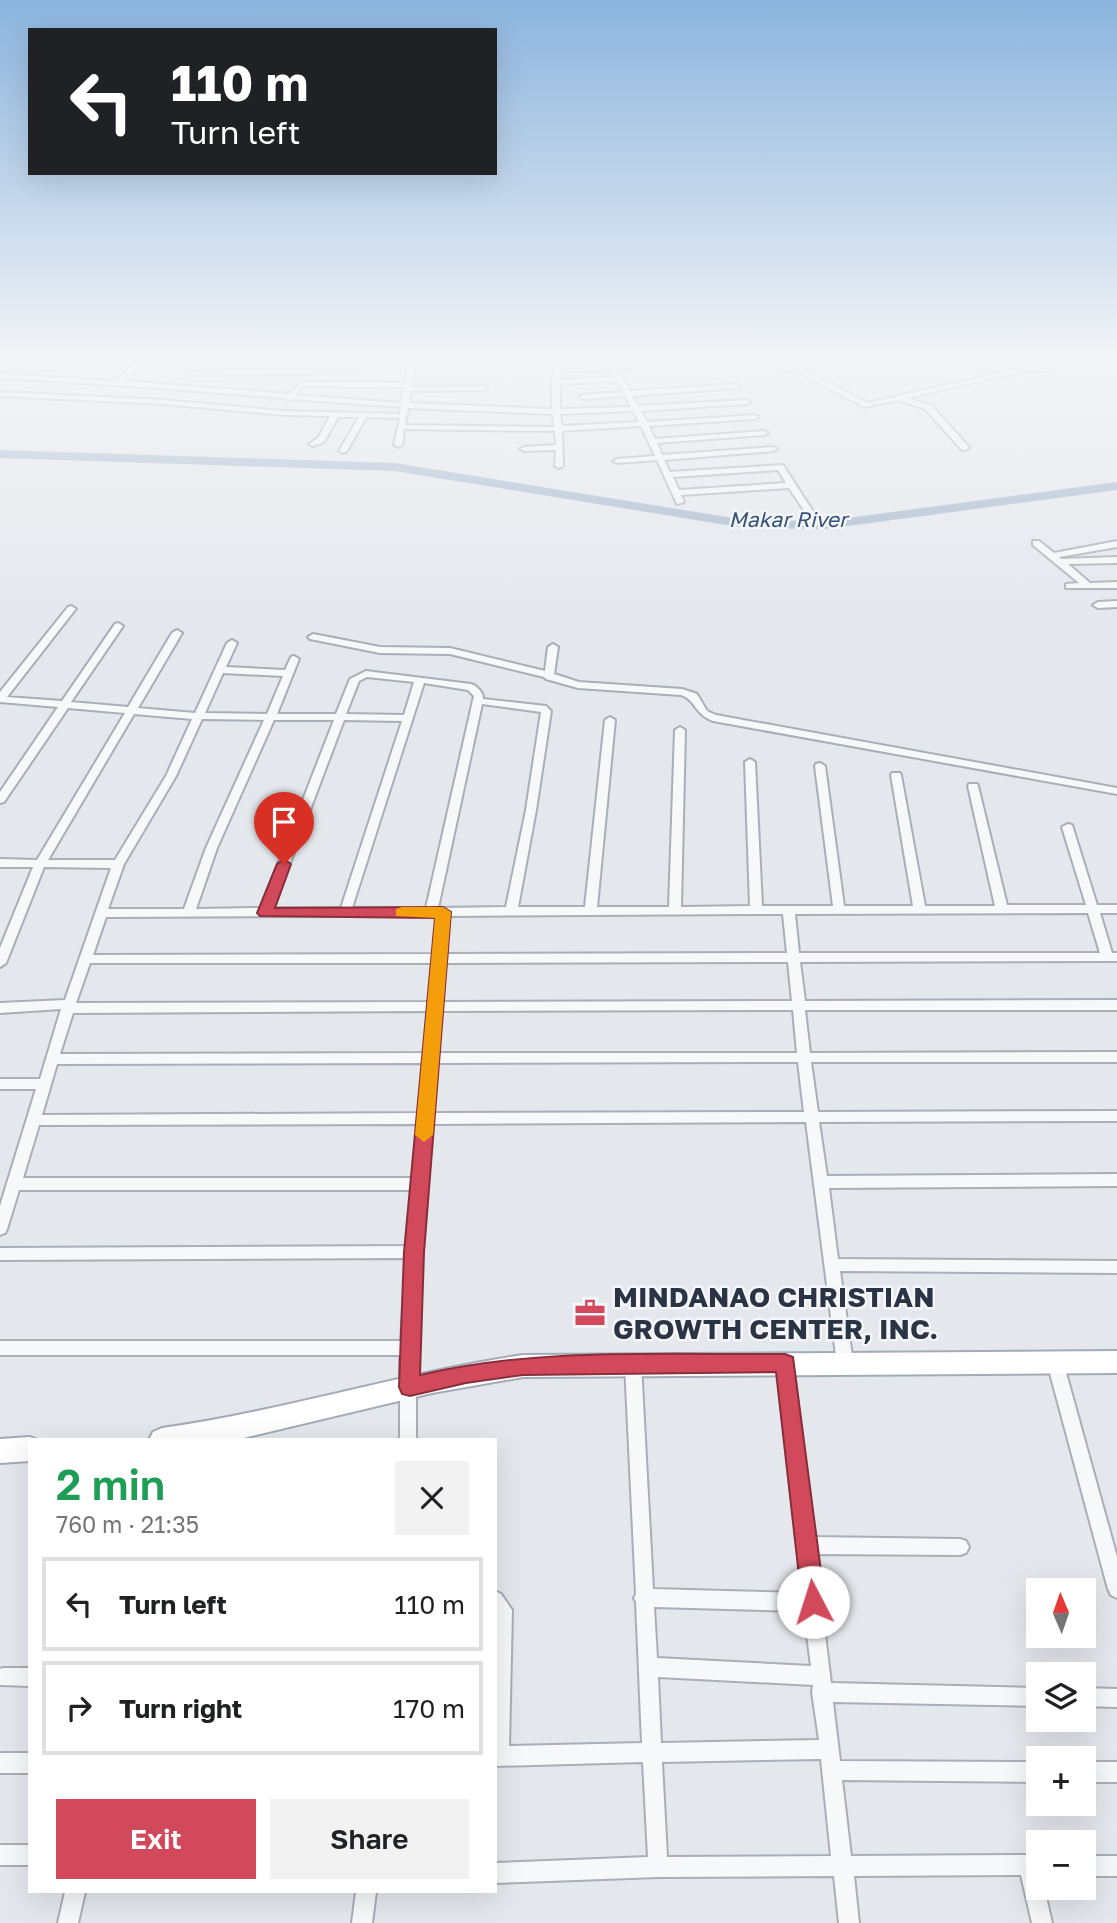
<!DOCTYPE html>
<html lang="en">
<head>
<meta charset="utf-8">
<style>
  :root { --surface:#fff; --page:#f2f2f2; --text:#202124; --muted:#757577; --line:#e0e0e0; --accent:#d1495b }
  body { margin:0; font-family:"Golos Text",sans-serif; background:var(--page); color:var(--text); height:100vh; display:flex; flex-direction:column; font-size:26px; white-space:nowrap }
  * { box-sizing:border-box; margin:0 }
  p { font-size:23px; color:var(--muted) }
  .icon { flex:none; width:38px; height:38px; fill:none; stroke:currentColor; stroke-width:2; stroke-linecap:round; stroke-linejoin:round }
  .map { position:relative; flex:1; overflow:hidden }
  .sheet { position:absolute; left:28px; top:1438px; width:469px; height:455px; display:flex; flex-direction:column; background:var(--surface); border-radius:0px; box-shadow:0 7px 28px #0002 }
  .sheet>* { flex:none }
  .banner { position:absolute; left:28px; top:28px; width:469px; height:147px; border-radius:0px; box-shadow:0 7px 28px #0002; background:#202124; color:#fff; overflow:hidden }
  .needle { width:46px; rotate:358deg }
  .tools { position:absolute; left:1026px; top:1578px; display:grid; gap:14px }
  .tools a { display:grid; place-items:center; width:70px; height:70px; border-radius:0px; background:var(--surface); box-shadow:0 7px 28px #0002; font-size:35px }
  .pin { position:absolute; display:grid; place-items:center; width:60px; height:60px; color:#fff; margin:-72px -30px; border-radius:50% 50% 50% 0; rotate:-45deg; box-shadow:0 0 7px #0007 }
  .pin .icon { rotate:45deg }
  .me { position:absolute; width:77px; margin:-38px; rotate:355deg; stroke-linejoin:round; filter:drop-shadow(0 0 5px #0008) }
  .turn { display:flex; align-items:center; gap:24px; height:147px; padding:0 28px; font-size:32px }
  .turn .icon { width:91px; height:91px; stroke-width:2.5 }
  .turn b { display:block; font-size:49px; line-height:60px }
  .round { display:grid; place-items:center; flex:none; width:74px; height:74px; border-radius:0px; background:var(--page) }
  .overview { display:flex; align-items:center; justify-content:space-between; height:119px; padding:0 28px }
  h1 { font-size:42px; font-weight:600; line-height:52px; color:#1e9e55 }
  .primary-button { display:flex; gap:14px; margin-top:auto; padding:14px 28px }
  .primary-button a { flex:1; height:80px; border-radius:0px; background:var(--accent); color:#fff; font-size:28px; font-weight:600; line-height:80px; text-align:center }
  .primary-button a+a { background:var(--page); color:var(--text) }
  ul { padding:0; list-style:none }
  li { display:flex; align-items:center; gap:21px; height:94px; margin:0 14px 10px; padding:0 14px; border:4px solid var(--line); border-radius:0px }
  li div { flex:1 }
  li b { display:block; font-size:26px }
  li em { font-style:normal }
  .map>svg:first-child { display:block }
  .lines { fill:none; stroke-linecap:round; stroke-linejoin:round }
  .river { fill:#9fb4cc; fill-rule:evenodd }
  .street-casing { stroke:#a9aeb7; stroke-width:4 }
  .primary-casing { stroke:#a3abb8; stroke-width:4 }
  .street { fill:#f7f8fa; fill-rule:evenodd }
  .primary { fill:#fff; fill-rule:evenodd }
  .route { fill:#d1495b; stroke:#882f3b; stroke-width:2 }
  .slow { fill:#f59e0b }
  .labels { text-anchor:middle; stroke-width:5; stroke-linejoin:round; paint-order:stroke }
  .far-water-label { font-size:21px; font-style:italic; fill:#34527a; stroke:#f4f6f9 }
  .near-poi-label { font-size:28px; font-weight:bold; fill:#2b3445; stroke:#f4f6f9; text-anchor:start }
</style>
</head>
<body>
<div class="map">
<svg width="1117" height="1923" viewBox="0 0 1117 1923">
  <rect width="100%" height="100%" fill="#e4e7ec"/>
  <g class="lines">
    <!-- river -->
    <path class="river" d="M 0,450 L 395,463 L 745,520 L 825,521 L 1117,482 L 1117,490 L 825,529 L 745,528 L 395,471 L 0,458 Z"/>
    <!-- street casing -->
    <g class="street-casing">
      <path id="street" d="M 135,362 L 142,362 L 125,381 L 288,394 L 302,382 L 405,383 L 408,362 L 415,362 L 412,387 L 483,386 L 487,388 L 483,390 L 411,391 L 409,403 L 552,409 L 552,383 L 555,368 L 606,365 L 604,362 L 611,362 L 613,364 L 678,362 L 675,364 L 617,368 L 630,391 L 736,384 L 740,386 L 736,388 L 632,396 L 638,406 L 746,400 L 750,402 L 746,404 L 641,411 L 647,422 L 755,415 L 759,417 L 755,419 L 649,426 L 655,439 L 764,431 L 768,433 L 764,435 L 657,443 L 662,455 L 773,447 L 777,449 L 773,451 L 664,460 L 670,472 L 783,465 L 814,513 L 807,515 L 789,488 L 681,495 L 684,502 L 677,504 L 657,460 L 617,463 L 613,461 L 617,459 L 655,456 L 641,426 L 562,431 L 563,466 L 559,468 L 555,466 L 556,450 L 524,451 L 520,449 L 524,447 L 556,445 L 555,431 L 404,429 L 402,445 L 398,447 L 394,445 L 400,418 L 366,417 L 347,451 L 343,453 L 339,451 L 359,417 L 338,417 L 324,442 L 313,446 L 309,444 L 318,438 L 330,416 L 284,415 L 163,404 L 0,396 L 0,392 L 163,400 L 284,411 L 400,414 L 401,407 L 291,399 L 288,400 L 284,398 L 131,386 L 0,378 L 0,374 L 117,381 ZM 610,369 L 615,377 L 560,380 L 561,372 ZM 617,381 L 623,392 L 583,395 L 579,397 L 583,399 L 625,396 L 631,407 L 560,409 L 560,384 ZM 304,386 L 404,387 L 401,403 L 295,395 ZM 408,408 L 553,414 L 554,427 L 405,425 L 406,420 L 404,418 L 407,416 ZM 633,411 L 639,422 L 562,426 L 560,414 ZM 778,470 L 786,483 L 679,490 L 673,477 Z
        M 769,362 L 778,362 L 790,368 L 812,362 L 821,362 L 821,364 L 802,369 L 868,403 L 1020,368 L 1046,367 L 1064,362 L 1074,362 L 1046,371 L 1020,372 L 907,398 L 931,405 L 968,446 L 969,448 L 965,450 L 962,450 L 925,409 L 898,400 L 864,407 L 795,370 L 786,372 Z
        M 349,369 L 352,369 L 352,373 L 191,375 L 187,373 L 191,371 Z
        M 1033,541 L 1039,541 L 1054,553 L 1117,541 L 1117,547 L 1059,557 L 1061,559 L 1117,557 L 1117,563 L 1068,564 L 1090,583 L 1117,582 L 1117,588 L 1066,588 L 1066,584 L 1079,583 L 1033,545 Z
        M 1117,601 L 1117,607 L 1098,608 L 1093,605 L 1098,602 Z
        M 71,606 L 76,609 L 74,611 L 7,697 L 62,701 L 115,624 L 118,623 L 123,626 L 71,702 L 128,707 L 172,633 L 177,630 L 182,633 L 138,708 L 195,713 L 227,643 L 232,640 L 237,643 L 226,667 L 285,670 L 291,657 L 294,656 L 299,659 L 277,714 L 336,714 L 350,679 L 366,671 L 471,684 C 476,685 484,693 483,699 L 546,706 L 551,711 L 536,810 L 518,907 L 585,907 L 605,720 L 610,717 L 615,720 L 597,907 L 669,907 L 675,730 L 680,727 L 685,730 L 681,907 L 750,906 L 745,762 L 750,759 L 755,762 L 762,906 L 833,906 L 815,766 L 816,764 L 820,763 L 825,766 L 844,906 L 913,906 L 891,775 L 892,773 L 900,773 L 901,775 L 925,906 L 995,906 L 968,786 L 969,784 L 977,784 L 978,786 L 1007,905 L 1086,905 L 1062,827 L 1068,824 L 1072,825 L 1097,905 L 1117,905 L 1117,913 L 1100,913 L 1112,953 L 1117,953 L 1117,961 L 800,962 L 805,1001 L 1117,1000 L 1117,1010 L 805,1010 L 810,1053 L 1117,1052 L 1117,1062 L 811,1062 L 818,1112 L 1117,1111 L 1117,1121 L 819,1122 L 827,1176 L 1117,1174 L 1117,1186 L 829,1188 L 838,1259 L 1117,1261 L 1117,1273 L 840,1271 L 853,1363 L 851,1368 L 845,1370 L 839,1368 L 837,1363 L 806,1122 L 432,1124 L 416,1348 L 416,1440 L 400,1440 L 400,1355 L 0,1355 L 0,1341 L 401,1341 L 406,1258 L 0,1260 L 0,1248 L 407,1246 L 412,1190 L 19,1190 L 7,1229 L 5,1233 L 0,1235 L 0,1206 L 36,1089 L 0,1089 L 0,1079 L 40,1079 L 61,1009 L 0,1013 L 0,1003 L 65,1000 L 111,868 L 44,867 L 6,963 L 0,967 L 0,948 L 33,867 L 0,867 L 0,859 L 37,860 L 125,713 L 68,708 L 4,802 L 0,803 L 0,792 L 58,707 L 0,702 L 0,692 L 68,607 ZM 223,673 L 283,676 L 267,714 L 205,713 ZM 367,677 L 414,682 L 404,715 L 346,714 L 359,681 ZM 424,683 L 468,690 L 474,696 L 426,908 L 352,908 ZM 482,704 L 541,712 L 526,810 L 506,907 L 438,908 ZM 134,714 L 192,719 L 166,776 L 115,860 L 48,860 ZM 202,719 L 264,720 L 206,848 L 184,909 L 108,909 L 124,864 L 176,776 ZM 274,720 L 334,720 L 261,908 L 196,909 L 217,848 ZM 344,720 L 402,721 L 341,908 L 273,908 ZM 1088,913 L 1100,953 L 799,953 L 795,914 ZM 754,914 L 783,914 L 787,953 L 446,954 L 449,916 ZM 342,916 L 437,916 L 433,954 L 93,955 L 106,917 ZM 788,962 L 792,1001 L 442,1002 L 445,963 ZM 90,963 L 433,963 L 429,1002 L 76,1003 ZM 793,1010 L 797,1053 L 438,1053 L 441,1011 ZM 428,1011 L 424,1053 L 60,1054 L 73,1013 ZM 798,1062 L 804,1112 L 433,1113 L 437,1063 ZM 424,1063 L 419,1113 L 42,1115 L 57,1064 ZM 418,1124 L 413,1178 L 23,1178 L 39,1125 Z
        M 313,634 L 380,647 L 450,648 L 545,671 L 548,647 L 553,644 L 558,647 L 554,674 L 579,682 L 682,689 L 697,694 L 707,711 L 716,715 L 1117,788 L 1117,794 L 713,721 C 694,714 697,701 681,695 L 578,688 L 546,679 L 544,677 L 450,654 L 380,653 L 310,639 L 308,637 Z
        M 1055,1355 L 1061,1357 L 1063,1362 L 1117,1557 L 1117,1598 L 1111,1595 L 1108,1589 L 1047,1362 L 1049,1357 Z
        M 785,1356 L 791,1358 L 793,1363 L 813,1537 L 960,1539 L 966,1541 L 969,1547 L 966,1553 L 960,1555 L 815,1554 L 831,1683 L 1038,1688 L 1038,1706 L 833,1702 L 840,1761 L 1038,1762 L 1038,1782 L 842,1780 L 851,1856 L 1038,1855 L 1038,1888 L 1044,1888 L 1052,1923 L 1032,1923 L 1021,1875 L 854,1876 L 859,1923 L 839,1923 L 834,1876 L 658,1877 L 495,1883 L 495,1863 L 648,1857 L 643,1762 L 495,1766 L 495,1591 L 501,1594 L 512,1610 L 509,1746 L 642,1743 L 636,1602 L 634,1598 L 636,1594 L 625,1364 L 627,1359 L 633,1357 L 639,1359 L 641,1364 L 653,1589 L 802,1593 L 777,1363 L 779,1358 ZM 654,1607 L 804,1611 L 811,1666 L 657,1658 ZM 658,1677 L 813,1685 L 812,1692 L 819,1740 L 661,1743 ZM 821,1759 L 831,1856 L 667,1857 L 662,1762 Z
        M 3,1668 L 30,1668 L 30,1686 L 0,1685 L 0,1669 Z
        M 1083,1688 L 1117,1689 L 1117,1707 L 1083,1706 Z
        M 0,1753 L 30,1753 L 30,1773 L 0,1773 Z
        M 1083,1762 L 1117,1762 L 1117,1782 L 1083,1782 Z
        M 0,1845 L 30,1845 L 30,1865 L 0,1865 Z
        M 1083,1856 L 1117,1856 L 1117,1876 L 1083,1876 Z
        M 65,1892 L 85,1892 L 78,1923 L 58,1923 Z
        M 356,1892 L 376,1892 L 372,1923 L 352,1923 Z"/>
    </g>
    <!-- primary casing -->
    <g class="primary-casing">
      <path id="primary" d="M 1117,1351 L 1117,1373 L 523,1377 L 432,1393 L 235,1440 L 149,1440 L 153,1432 L 162,1428 C 284,1411 401,1373 523,1355 Z
        M 30,1437 L 38,1440 L 30,1440 L 30,1461 L 0,1463 L 0,1439 Z"/>
    </g>
    <!-- street -->
    <use href="#street" class="street"/>
    <!-- primary -->
    <use href="#primary" class="primary"/>
  </g>
  <!-- sky -->
  <linearGradient id="sky" x2="0" y2="1"><stop stop-color="#8bb4dd"/><stop offset="0.57" stop-color="#f3f4f6"/><stop offset="1" stop-color="#f3f4f6" stop-opacity="0"/></linearGradient>
  <rect width="1117" height="631" fill="url(#sky)"/>
  <!-- route -->
  <path class="route" d="M 284,859 L 291,864 L 275,908 L 443,907 L 451,912 L 424,1252 L 420,1375 C 539,1347 664,1355 785,1354 L 793,1357 L 825,1602 L 822,1610 L 813,1614 L 805,1610 L 802,1602 L 776,1372 L 523,1375 L 466,1383 L 410,1396 L 402,1394 L 399,1387 L 404,1252 L 435,918 L 260,916 L 257,913 L 277,864 Z"/>
  <!-- slow -->
  <path class="slow" d="M 402,907 L 443,907 L 451,912 L 433,1135 L 424,1142 L 415,1135 L 435,918 L 396,916 L 396,909 Z"/>
  <!-- icons -->
  <defs>
    <g id="office-bare" transform="scale(2.415)"><path d="M-6-3h4V-5.5h4V-3h4V5H-6ZM-1-4.5V-3h2v-1.5ZM-6 0V1H6V0Z" fill="#d1495b" stroke="#f4f6f9" stroke-width="2.5" paint-order="stroke"/></g>
  </defs>
  <g fill-rule="evenodd">
    <use href="#office-bare" x="590" y="1313"/>
  </g>
  <g class="labels">
    <!-- far-water labels -->
    <g class="far-water-label">
      <text x="788" y="527">Makar River</text>
    </g>
    <!-- near-poi labels -->
    <g class="near-poi-label">
      <text x="613" y="1307">MINDANAO CHRISTIAN<tspan x="613" dy="32">GROWTH CENTER, INC.</tspan></text>
    </g>
  </g>
</svg>
<div class="tools">
<a><svg class="needle" viewBox="-14 -14 28 28"><path d="M0-13l5 13h-10z" fill="#e53935"/><path d="M0 13l5-13h-10z" fill="#757577"/></svg></a>
<a><svg class="icon" aria-label="layers" viewBox="0 0 24 24"><path d="M12 4l9 5-9 5-9-5zM3 14l9 5 9-5"/></svg></a>
<a>+</a>
<a>−</a>
</div>
<div class="pin" style="left:284px;top:864px;background:#d93025"><svg class="icon" aria-label="arrive" viewBox="0 0 24 24"><path d="M6 21V4h12l-3 4 3 4H6"/></svg></div>
<svg class="me" style="left:813px;top:1602px" viewBox="-20 -20 40 40"><circle r="19" fill="#fff"/><path d="M0-13L10 11 0 6-10 11z" fill="#d1495b"/></svg>
<div class="banner">
<div class="turn"><svg class="icon" aria-label="left" viewBox="0 0 24 24"><path d="M17 20v-9H6M10 6l-5 5 5 5"/></svg><div><b>110 m</b>Turn left</div></div>
</div>
<section class="sheet">
<div class="overview"><div><h1>2 min</h1><p>760 m · 21:35</p></div><a class="round"><svg class="icon" aria-label="close" viewBox="0 0 24 24"><path d="M6 6l12 12M18 6L6 18"/></svg></a></div>
<ul>
<li><svg class="icon" aria-label="left" viewBox="0 0 24 24"><path d="M17 20v-9H6M10 6l-5 5 5 5"/></svg><div><b>Turn left</b></div><em>110 m</em></li>
<li><svg class="icon" aria-label="right" viewBox="0 0 24 24"><path d="M7 20v-9h11M14 6l5 5-5 5"/></svg><div><b>Turn right</b></div><em>170 m</em></li>
</ul>
<div class="primary-button"><a>Exit</a><a>Share</a></div>
</section>
</div>
</body>
</html>
